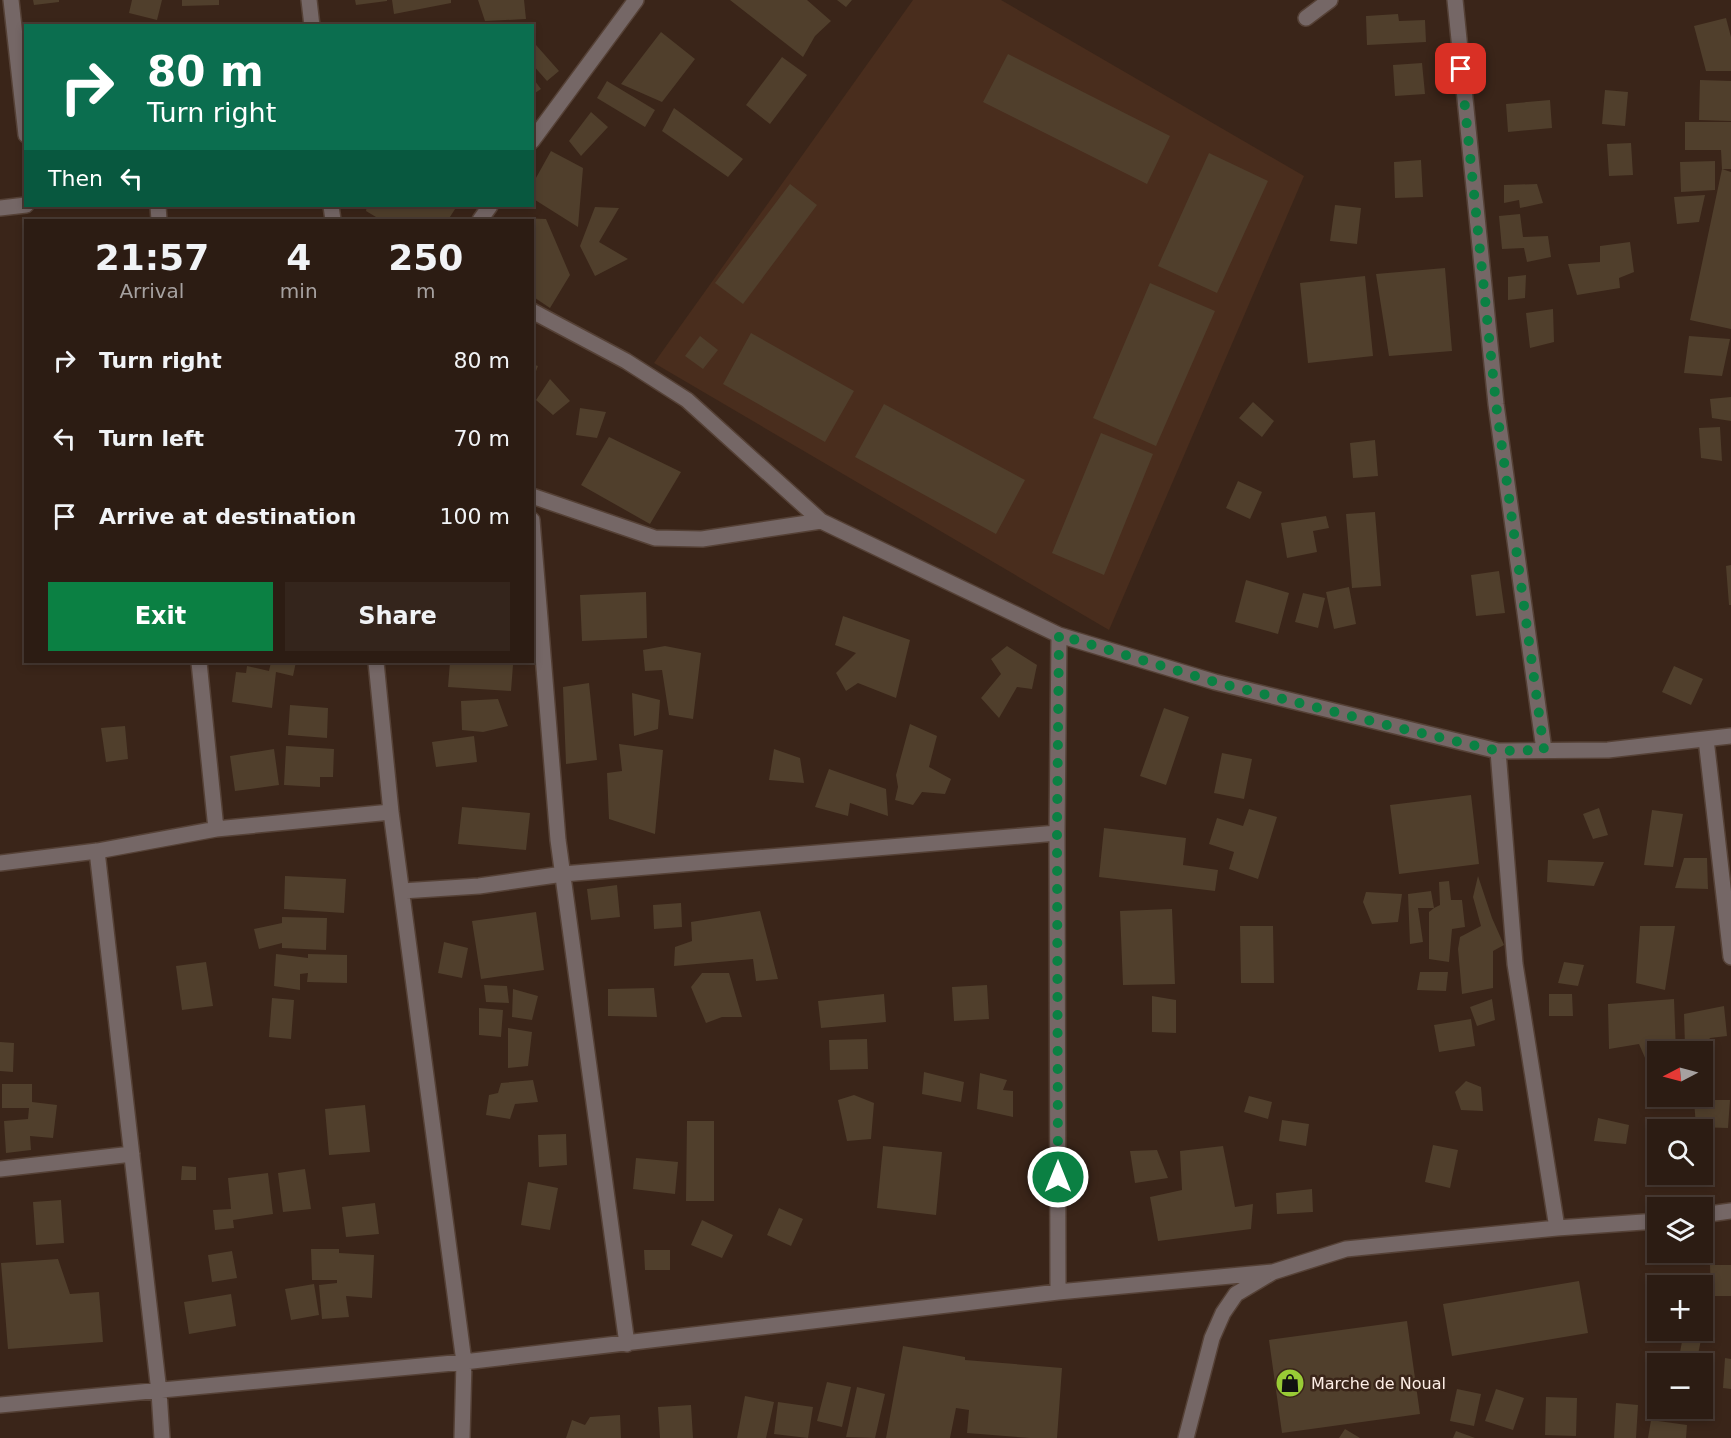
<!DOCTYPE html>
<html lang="en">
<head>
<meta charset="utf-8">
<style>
  :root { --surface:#2c1c13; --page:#34251c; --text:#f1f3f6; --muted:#a6a1a0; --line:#483a33; --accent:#0b8043 }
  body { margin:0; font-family:"DejaVu Sans",sans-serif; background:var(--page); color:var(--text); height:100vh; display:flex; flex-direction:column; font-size:22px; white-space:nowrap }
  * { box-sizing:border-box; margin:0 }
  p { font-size:20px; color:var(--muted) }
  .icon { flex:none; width:33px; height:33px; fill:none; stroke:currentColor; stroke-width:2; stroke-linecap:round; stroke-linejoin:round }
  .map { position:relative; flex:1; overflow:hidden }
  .sheet { position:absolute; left:24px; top:219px; width:510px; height:444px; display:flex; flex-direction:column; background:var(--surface); border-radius:0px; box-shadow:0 3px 9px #0003,0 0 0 2px var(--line) }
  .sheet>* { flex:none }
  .guide { position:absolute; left:24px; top:24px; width:510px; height:183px; border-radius:0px; box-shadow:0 3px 9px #0003,0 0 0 2px var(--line); background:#0b6e4f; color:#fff; overflow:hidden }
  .needle { width:39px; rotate:264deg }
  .buttons { position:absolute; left:1647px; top:1041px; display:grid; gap:12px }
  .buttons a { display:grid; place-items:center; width:66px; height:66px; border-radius:0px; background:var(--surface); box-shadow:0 3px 9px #0003,0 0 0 2px var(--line); font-size:30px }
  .pin { position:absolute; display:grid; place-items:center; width:51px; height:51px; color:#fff; margin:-26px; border-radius:12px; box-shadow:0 3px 9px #0006 }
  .me { position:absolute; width:66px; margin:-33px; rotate:0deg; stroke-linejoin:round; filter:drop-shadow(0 0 4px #0008) }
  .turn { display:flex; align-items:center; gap:21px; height:126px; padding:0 24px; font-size:27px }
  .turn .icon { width:78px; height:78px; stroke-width:2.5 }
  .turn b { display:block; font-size:42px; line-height:51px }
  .then { display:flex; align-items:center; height:57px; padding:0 24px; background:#0003; gap:12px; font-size:22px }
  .eta { display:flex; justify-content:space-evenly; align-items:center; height:102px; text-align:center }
  .eta b { font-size:36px; font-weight:800; line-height:42px }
  .action { display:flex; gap:12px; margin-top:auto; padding:12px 24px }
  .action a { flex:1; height:69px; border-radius:0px; background:var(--accent); color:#fff; font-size:24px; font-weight:800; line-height:69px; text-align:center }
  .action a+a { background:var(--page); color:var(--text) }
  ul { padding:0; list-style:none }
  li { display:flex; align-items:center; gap:18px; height:78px; padding:0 24px }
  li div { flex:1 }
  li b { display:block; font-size:22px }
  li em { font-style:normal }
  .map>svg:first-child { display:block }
  .built { fill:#492d1d }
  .building { fill:#503f2c }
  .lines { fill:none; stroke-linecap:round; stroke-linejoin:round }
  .minor-casing { stroke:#554136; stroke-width:18 }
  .minor { stroke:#756766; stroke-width:15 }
  .route { stroke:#0b8043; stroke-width:10; stroke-dasharray:0 18 }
  .labels { text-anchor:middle; stroke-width:5; stroke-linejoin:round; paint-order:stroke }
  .poi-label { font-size:16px; fill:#fdeee6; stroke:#3a2519; text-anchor:start }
</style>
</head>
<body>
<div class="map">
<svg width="1731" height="1438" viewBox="0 0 1731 1438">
  <rect width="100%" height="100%" fill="#3a2519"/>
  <!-- built -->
  <path class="built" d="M 913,0 L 1001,0 L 1304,176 L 1109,630 L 654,363 Z"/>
  <!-- building -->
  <path class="building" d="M 33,0 L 59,0 L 59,2 L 34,5 Z
    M 132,0 L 162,0 L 157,20 L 129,13 Z
    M 182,0 L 219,0 L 219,5 L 182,6 Z
    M 355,0 L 387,0 L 387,1 L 356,5 Z
    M 392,0 L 451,0 L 451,3 L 394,14 Z
    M 478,0 L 524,0 L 526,19 L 485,21 Z
    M 730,0 L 807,0 L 831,21 L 815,36 L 803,57 Z
    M 837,0 L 852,0 L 846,7 Z
    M 1398,14 L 1399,21 L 1425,20 L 1426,42 L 1367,45 L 1366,16 Z
    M 1726,18 L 1731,37 L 1731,71 L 1706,71 L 1694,26 Z
    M 661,32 L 695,59 L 662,102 L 621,84 Z
    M 536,45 L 559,71 L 547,81 L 532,64 L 532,48 Z
    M 1008,54 L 1170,136 L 1147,184 L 983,102 Z
    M 782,57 L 807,75 L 770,124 L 746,105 Z
    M 1422,63 L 1425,94 L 1395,96 L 1393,65 Z
    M 532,77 L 541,89 L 532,95 Z
    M 1700,80 L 1731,81 L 1731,121 L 1699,120 Z
    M 607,81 L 655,110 L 645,127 L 597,98 Z
    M 1605,90 L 1628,92 L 1625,126 L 1602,124 Z
    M 1550,100 L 1552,128 L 1508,132 L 1506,104 Z
    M 674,108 L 743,159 L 728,177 L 662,131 Z
    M 591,112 L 608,127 L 581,156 L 569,141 Z
    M 1685,122 L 1731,122 L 1731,169 L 1722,169 L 1721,150 L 1685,150 Z
    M 1631,143 L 1633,175 L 1609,176 L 1607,144 Z
    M 551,151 L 583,168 L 578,227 L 532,198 L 532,185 Z
    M 1209,153 L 1268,181 L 1217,293 L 1158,266 Z
    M 1421,160 L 1423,197 L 1395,198 L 1394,162 Z
    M 1715,161 L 1715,190 L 1681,192 L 1680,162 Z
    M 1722,169 L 1731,172 L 1731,329 L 1690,320 Z
    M 790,184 L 817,205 L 743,304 L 715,283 Z
    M 1537,184 L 1543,203 L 1520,208 L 1519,200 L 1504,203 L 1504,185 Z
    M 1705,195 L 1699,222 L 1677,224 L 1674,197 Z
    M 1335,205 L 1361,208 L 1357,244 L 1330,241 Z
    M 367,206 L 457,206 L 448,220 L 381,220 L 366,211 Z
    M 595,207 L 619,208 L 599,242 L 628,259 L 595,276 L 580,246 Z
    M 1520,214 L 1523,237 L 1548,236 L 1551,257 L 1527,262 L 1524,248 L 1502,249 L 1499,216 Z
    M 519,218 L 546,219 L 570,275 L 550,308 L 532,296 L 532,220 L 517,220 Z
    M 1630,242 L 1634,272 L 1619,278 L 1620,288 L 1577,295 L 1568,264 L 1600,262 L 1600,246 Z
    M 1445,268 L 1452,351 L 1389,356 L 1376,274 Z
    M 1526,275 L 1525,298 L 1508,300 L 1508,277 Z
    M 1365,276 L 1373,356 L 1308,363 L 1300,283 Z
    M 1150,283 L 1215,311 L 1156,446 L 1093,418 Z
    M 1553,309 L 1554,342 L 1530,348 L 1526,313 Z
    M 751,333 L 854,391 L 825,442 L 723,384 Z
    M 700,336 L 718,350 L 703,369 L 685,356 Z
    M 1689,336 L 1730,339 L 1722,376 L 1684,373 Z
    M 532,364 L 538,366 L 533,379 L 532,379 Z
    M 550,379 L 570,401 L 553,415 L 536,400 Z
    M 1731,397 L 1731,421 L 1712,418 L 1710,399 Z
    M 1253,402 L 1274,421 L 1262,437 L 1239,418 Z
    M 884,404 L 1025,480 L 996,534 L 855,457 Z
    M 580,408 L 606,412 L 597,438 L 576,435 Z
    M 1720,427 L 1722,461 L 1701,458 L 1699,428 Z
    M 1101,433 L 1153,454 L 1104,575 L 1052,553 Z
    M 609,437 L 681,472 L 650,524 L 581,485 Z
    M 1375,440 L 1378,476 L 1353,478 L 1350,443 Z
    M 1238,481 L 1262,492 L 1250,519 L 1226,508 Z
    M 1375,512 L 1381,586 L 1352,588 L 1346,514 Z
    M 1326,516 L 1329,528 L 1313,531 L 1317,552 L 1287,558 L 1281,523 Z
    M 1731,565 L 1731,605 L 1729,605 L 1726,566 Z
    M 1499,571 L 1505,613 L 1476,616 L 1471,575 Z
    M 1246,580 L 1289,593 L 1278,634 L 1235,622 Z
    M 1349,587 L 1356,624 L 1334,629 L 1326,592 Z
    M 646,592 L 647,638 L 582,641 L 580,595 Z
    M 1303,593 L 1325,598 L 1318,628 L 1295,622 Z
    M 843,616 L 910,640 L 896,698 L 858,683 L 846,691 L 836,673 L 856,653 L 835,645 Z
    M 665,646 L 701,653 L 693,719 L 669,715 L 662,670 L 645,671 L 643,650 Z
    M 1007,646 L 1037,665 L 1032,689 L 1017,687 L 999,718 L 981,698 L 1001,674 L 991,659 Z
    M 271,662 L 296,662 L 293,676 L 276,672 L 272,708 L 232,702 L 236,672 L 246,673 L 247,666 L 269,671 Z
    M 450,662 L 513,665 L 511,691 L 448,687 Z
    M 1674,666 L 1703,679 L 1691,705 L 1662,692 Z
    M 589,683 L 597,760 L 566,764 L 563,687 Z
    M 632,693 L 660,700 L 658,729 L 634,736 Z
    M 498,699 L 508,726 L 483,732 L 462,730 L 461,701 Z
    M 290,705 L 328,708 L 327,738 L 288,735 Z
    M 1164,708 L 1189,717 L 1166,785 L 1140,776 Z
    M 910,724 L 937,736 L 929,767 L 951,779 L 945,794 L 922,792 L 913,805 L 895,800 L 898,787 L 896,775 Z
    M 125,726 L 128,759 L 106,762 L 101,728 Z
    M 474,736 L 477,762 L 436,767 L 432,742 Z
    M 619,744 L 663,750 L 655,834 L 609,819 L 607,773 L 622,771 Z
    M 286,746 L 334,749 L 333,777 L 320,777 L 320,787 L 284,785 Z
    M 274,749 L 279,785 L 235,791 L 230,756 Z
    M 774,749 L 800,758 L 804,783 L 769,780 Z
    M 1222,753 L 1252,759 L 1244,799 L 1214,793 Z
    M 829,769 L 886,789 L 888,816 L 850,803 L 848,816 L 815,807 Z
    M 1471,795 L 1479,864 L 1399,874 L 1390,805 Z
    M 462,807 L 530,813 L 526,850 L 458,844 Z
    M 1599,808 L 1608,835 L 1593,839 L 1583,814 Z
    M 1249,809 L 1277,817 L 1258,879 L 1229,869 L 1234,852 L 1209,844 L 1217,818 L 1243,826 Z
    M 1652,810 L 1683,814 L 1673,867 L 1644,865 Z
    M 1104,828 L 1186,838 L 1183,865 L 1218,870 L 1215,891 L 1099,877 Z
    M 1684,858 L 1707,858 L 1708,889 L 1675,888 Z
    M 1548,860 L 1604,862 L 1594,886 L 1547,882 Z
    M 285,876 L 346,879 L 344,913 L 284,909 Z
    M 1478,876 L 1492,918 L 1504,945 L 1493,951 L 1493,988 L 1462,994 L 1458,949 L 1460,937 L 1481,926 L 1473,897 Z
    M 1449,881 L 1451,900 L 1462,900 L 1465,927 L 1452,929 L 1449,962 L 1429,959 L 1429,912 L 1434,908 L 1418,908 L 1423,942 L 1410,944 L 1408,894 L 1431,891 L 1434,908 L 1440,905 L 1439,882 Z
    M 617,885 L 620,917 L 591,920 L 587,889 Z
    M 1366,892 L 1402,894 L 1398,922 L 1372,924 L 1363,902 Z
    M 681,903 L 682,927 L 654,929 L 653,905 Z
    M 1172,909 L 1175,984 L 1123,985 L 1120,911 Z
    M 760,911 L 778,979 L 756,981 L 753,959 L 674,966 L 675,947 L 692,941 L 691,922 Z
    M 536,912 L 544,970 L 481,979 L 472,921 Z
    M 282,917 L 327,918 L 326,950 L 282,948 L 282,943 L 259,949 L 254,929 L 282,923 Z
    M 1240,926 L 1273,926 L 1274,983 L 1241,983 Z
    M 1640,926 L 1675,926 L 1665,990 L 1636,983 Z
    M 444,942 L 468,948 L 462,978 L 438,973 Z
    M 276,954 L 308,958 L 308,954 L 347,955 L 347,983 L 307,982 L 308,973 L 300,974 L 300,990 L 274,986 Z
    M 206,962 L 213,1006 L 182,1010 L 176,966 Z
    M 1564,962 L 1584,965 L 1578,986 L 1558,983 Z
    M 1420,972 L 1448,972 L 1446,991 L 1417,990 Z
    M 702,973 L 729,973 L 742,1017 L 722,1017 L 706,1023 L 691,987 Z
    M 484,985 L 507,986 L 509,1003 L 486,1002 Z
    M 987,985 L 989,1019 L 954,1021 L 952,987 Z
    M 654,988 L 657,1017 L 608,1016 L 608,989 Z
    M 513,989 L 538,996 L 532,1020 L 512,1017 Z
    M 884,994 L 886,1022 L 821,1028 L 818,1001 Z
    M 1549,994 L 1572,994 L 1573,1016 L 1549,1016 Z
    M 1152,996 L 1176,1000 L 1176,1033 L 1152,1032 Z
    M 272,998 L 294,1000 L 291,1039 L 269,1037 Z
    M 1492,999 L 1495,1020 L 1477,1026 L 1470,1007 Z
    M 1674,999 L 1676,1052 L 1658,1052 L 1658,1066 L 1649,1067 L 1639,1044 L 1609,1049 L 1608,1004 Z
    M 1724,1006 L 1727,1036 L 1710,1038 L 1702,1051 L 1685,1046 L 1684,1014 Z
    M 479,1008 L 503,1010 L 501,1037 L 479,1035 Z
    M 1471,1019 L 1475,1046 L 1439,1052 L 1434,1025 Z
    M 508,1028 L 532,1032 L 528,1066 L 508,1068 Z
    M 867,1039 L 868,1069 L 830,1070 L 829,1040 Z
    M 0,1042 L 14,1043 L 13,1072 L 0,1071 Z
    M 924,1072 L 964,1082 L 961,1102 L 922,1094 Z
    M 980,1073 L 1007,1080 L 1003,1090 L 1013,1091 L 1013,1117 L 977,1109 Z
    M 533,1080 L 538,1102 L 515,1104 L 510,1119 L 486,1115 L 489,1095 L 498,1093 L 501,1083 Z
    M 1466,1081 L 1481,1087 L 1483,1111 L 1461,1110 L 1455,1092 Z
    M 2,1084 L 32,1084 L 32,1102 L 57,1105 L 53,1138 L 30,1136 L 31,1150 L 6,1153 L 4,1121 L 28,1119 L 29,1108 L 2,1108 Z
    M 854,1095 L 874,1103 L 871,1139 L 847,1141 L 838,1100 Z
    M 1249,1096 L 1272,1102 L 1268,1119 L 1244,1112 Z
    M 1694,1100 L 1730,1100 L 1728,1128 L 1696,1127 Z
    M 365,1105 L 370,1152 L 329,1155 L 325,1109 Z
    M 1598,1118 L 1629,1125 L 1626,1144 L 1594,1141 Z
    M 1282,1120 L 1309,1124 L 1306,1146 L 1279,1141 Z
    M 687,1121 L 714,1121 L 714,1201 L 686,1201 Z
    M 566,1134 L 567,1165 L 539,1167 L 538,1135 Z
    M 1433,1145 L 1458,1150 L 1450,1188 L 1425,1182 Z
    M 883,1146 L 942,1152 L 936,1215 L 877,1208 Z
    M 1223,1146 L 1235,1207 L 1253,1204 L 1251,1229 L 1158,1241 L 1150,1197 L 1182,1190 L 1180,1151 Z
    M 1157,1150 L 1168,1178 L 1135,1183 L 1130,1151 Z
    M 636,1158 L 678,1162 L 675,1194 L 633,1189 Z
    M 182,1166 L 196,1167 L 196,1180 L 181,1180 Z
    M 305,1169 L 311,1209 L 283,1212 L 278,1173 Z
    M 268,1173 L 273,1214 L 233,1220 L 234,1228 L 215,1230 L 213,1210 L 231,1209 L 228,1178 Z
    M 528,1182 L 558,1188 L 550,1230 L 521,1225 Z
    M 1312,1189 L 1313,1212 L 1277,1214 L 1276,1193 Z
    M 61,1200 L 64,1243 L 36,1245 L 33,1202 Z
    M 375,1203 L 379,1234 L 346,1237 L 342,1207 Z
    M 779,1208 L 803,1219 L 791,1246 L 767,1235 Z
    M 702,1220 L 733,1235 L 722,1258 L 691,1245 Z
    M 311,1249 L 339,1249 L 339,1253 L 374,1255 L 372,1298 L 346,1296 L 349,1317 L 322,1319 L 319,1285 L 337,1283 L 337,1280 L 312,1280 Z
    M 644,1250 L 670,1250 L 670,1270 L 645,1270 Z
    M 232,1251 L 237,1278 L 212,1282 L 208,1255 Z
    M 58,1259 L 70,1294 L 99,1292 L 103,1342 L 8,1349 L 1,1263 Z
    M 1710,1265 L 1731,1265 L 1731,1296 L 1711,1296 Z
    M 1579,1281 L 1588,1333 L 1452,1356 L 1443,1304 Z
    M 314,1284 L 319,1315 L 291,1320 L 285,1289 Z
    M 231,1294 L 236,1326 L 189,1334 L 184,1302 Z
    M 1407,1321 L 1420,1414 L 1282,1433 L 1269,1340 Z
    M 1683,1336 L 1701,1340 L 1696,1364 L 1678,1363 Z
    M 903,1346 L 965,1357 L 965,1360 L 1062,1368 L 1057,1438 L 1030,1438 L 967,1433 L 969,1410 L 956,1408 L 950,1438 L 886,1438 Z
    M 1725,1358 L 1731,1359 L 1731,1389 L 1723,1388 Z
    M 827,1382 L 851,1387 L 842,1427 L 817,1421 Z
    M 857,1387 L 885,1394 L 875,1438 L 846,1437 Z
    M 1457,1389 L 1481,1394 L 1474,1426 L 1450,1421 Z
    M 1496,1389 L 1524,1398 L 1513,1430 L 1485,1421 Z
    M 1656,1393 L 1658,1393 L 1658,1409 L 1654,1408 Z
    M 745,1396 L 774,1402 L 766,1438 L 737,1438 Z
    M 1546,1397 L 1577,1398 L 1576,1436 L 1545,1435 Z
    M 778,1402 L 813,1407 L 808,1438 L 774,1434 Z
    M 1616,1403 L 1638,1405 L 1636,1438 L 1614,1438 Z
    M 691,1405 L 693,1438 L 660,1438 L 658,1407 Z
    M 1669,1408 L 1690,1408 L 1690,1413 Z
    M 620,1415 L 621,1438 L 566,1438 L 572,1420 L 585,1425 L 590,1417 Z
    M 1651,1420 L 1687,1425 L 1686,1438 L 1648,1438 Z
    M 1345,1429 L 1360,1438 L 1339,1438 Z
    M 1456,1431 L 1475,1438 L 1453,1438 Z"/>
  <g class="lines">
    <!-- minor casing -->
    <g class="minor-casing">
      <path id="minor" d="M 11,0 L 26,135
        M 309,0 L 312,26
        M 1455,0 L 1496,404 L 1544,750
        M 1306,18 L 1330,0
        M 532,141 L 636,0
        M 158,206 L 159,220
        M 331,206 L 333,220
        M 0,208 L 26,205
        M 480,220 L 490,206
        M 532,311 L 626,361 L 687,400 L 821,521
        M 532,496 L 655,538 L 702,539 L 821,521 L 1059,635 L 1215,682 L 1498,751 L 1608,750 L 1731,736
        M 532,520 L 558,840 L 627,1344
        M 199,662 L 216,829
        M 376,662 L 391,812 L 464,1362 L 462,1438
        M 1706,739 L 1731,957
        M 1498,751 L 1515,964 L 1557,1228
        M 97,851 L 159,1392 L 162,1438
        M 0,863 L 97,851 L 216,829 L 391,812
        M 402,891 L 479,886 L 563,874 L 1057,833
        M 0,1169 L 132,1154
        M 1702,1215 L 1731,1211
        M 1058,1292 L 1057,833 L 1059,635
        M 0,1405 L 464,1362 L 1058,1292 L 1273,1272
        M 1186,1438 L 1212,1338 L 1223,1313 L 1236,1294 L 1273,1272 L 1346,1249 L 1557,1228 L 1658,1221"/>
    </g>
    <!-- minor -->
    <use href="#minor" class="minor"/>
  </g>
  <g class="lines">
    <!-- route -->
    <path class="route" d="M 1058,1177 L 1057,832 L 1059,635 L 1215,682 L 1395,727 L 1498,751 L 1544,750 L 1496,404 L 1461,69"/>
  </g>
  <!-- icons -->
  <defs>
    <g id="shop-disc" transform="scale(1.5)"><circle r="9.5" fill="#99cb36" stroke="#3a2519"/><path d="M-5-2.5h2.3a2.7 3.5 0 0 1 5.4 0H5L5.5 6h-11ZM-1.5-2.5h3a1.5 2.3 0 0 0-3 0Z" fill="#111"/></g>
  </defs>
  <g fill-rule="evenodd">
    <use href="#shop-disc" x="1290" y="1383"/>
  </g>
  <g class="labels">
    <!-- poi labels -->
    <g class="poi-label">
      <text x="1311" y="1389">Marche de Noual</text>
    </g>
  </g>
</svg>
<div class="buttons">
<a><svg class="needle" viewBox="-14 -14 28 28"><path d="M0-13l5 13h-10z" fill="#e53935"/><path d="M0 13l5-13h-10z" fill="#a6a1a0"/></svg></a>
<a><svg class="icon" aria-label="search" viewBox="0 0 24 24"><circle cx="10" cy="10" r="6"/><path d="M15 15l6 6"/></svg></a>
<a><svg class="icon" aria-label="layers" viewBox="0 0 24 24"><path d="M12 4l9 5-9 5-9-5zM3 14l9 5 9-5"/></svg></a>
<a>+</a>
<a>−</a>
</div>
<div class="pin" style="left:1461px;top:69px;background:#d93025"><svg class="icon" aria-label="arrive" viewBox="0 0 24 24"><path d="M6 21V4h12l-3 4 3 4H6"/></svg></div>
<svg class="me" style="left:1058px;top:1177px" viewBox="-20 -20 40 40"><circle r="17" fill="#0b8043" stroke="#fff" stroke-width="3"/><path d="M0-11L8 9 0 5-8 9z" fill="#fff"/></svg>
<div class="guide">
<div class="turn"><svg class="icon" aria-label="right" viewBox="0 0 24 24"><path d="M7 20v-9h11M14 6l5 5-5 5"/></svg><div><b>80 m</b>Turn right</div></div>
<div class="then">Then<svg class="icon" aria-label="left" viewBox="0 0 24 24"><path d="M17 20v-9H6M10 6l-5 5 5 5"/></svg></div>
</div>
<section class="sheet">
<div class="eta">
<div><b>21:57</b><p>Arrival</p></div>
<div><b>4</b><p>min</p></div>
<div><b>250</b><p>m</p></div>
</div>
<ul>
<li><svg class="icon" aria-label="right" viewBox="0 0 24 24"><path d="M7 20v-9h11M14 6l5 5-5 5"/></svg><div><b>Turn right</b></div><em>80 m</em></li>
<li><svg class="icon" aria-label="left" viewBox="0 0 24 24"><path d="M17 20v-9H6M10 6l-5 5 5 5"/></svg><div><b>Turn left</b></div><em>70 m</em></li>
<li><svg class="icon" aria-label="arrive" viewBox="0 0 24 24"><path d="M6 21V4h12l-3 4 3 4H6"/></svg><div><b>Arrive at destination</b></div><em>100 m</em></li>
</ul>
<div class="action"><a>Exit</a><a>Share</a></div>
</section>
</div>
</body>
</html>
